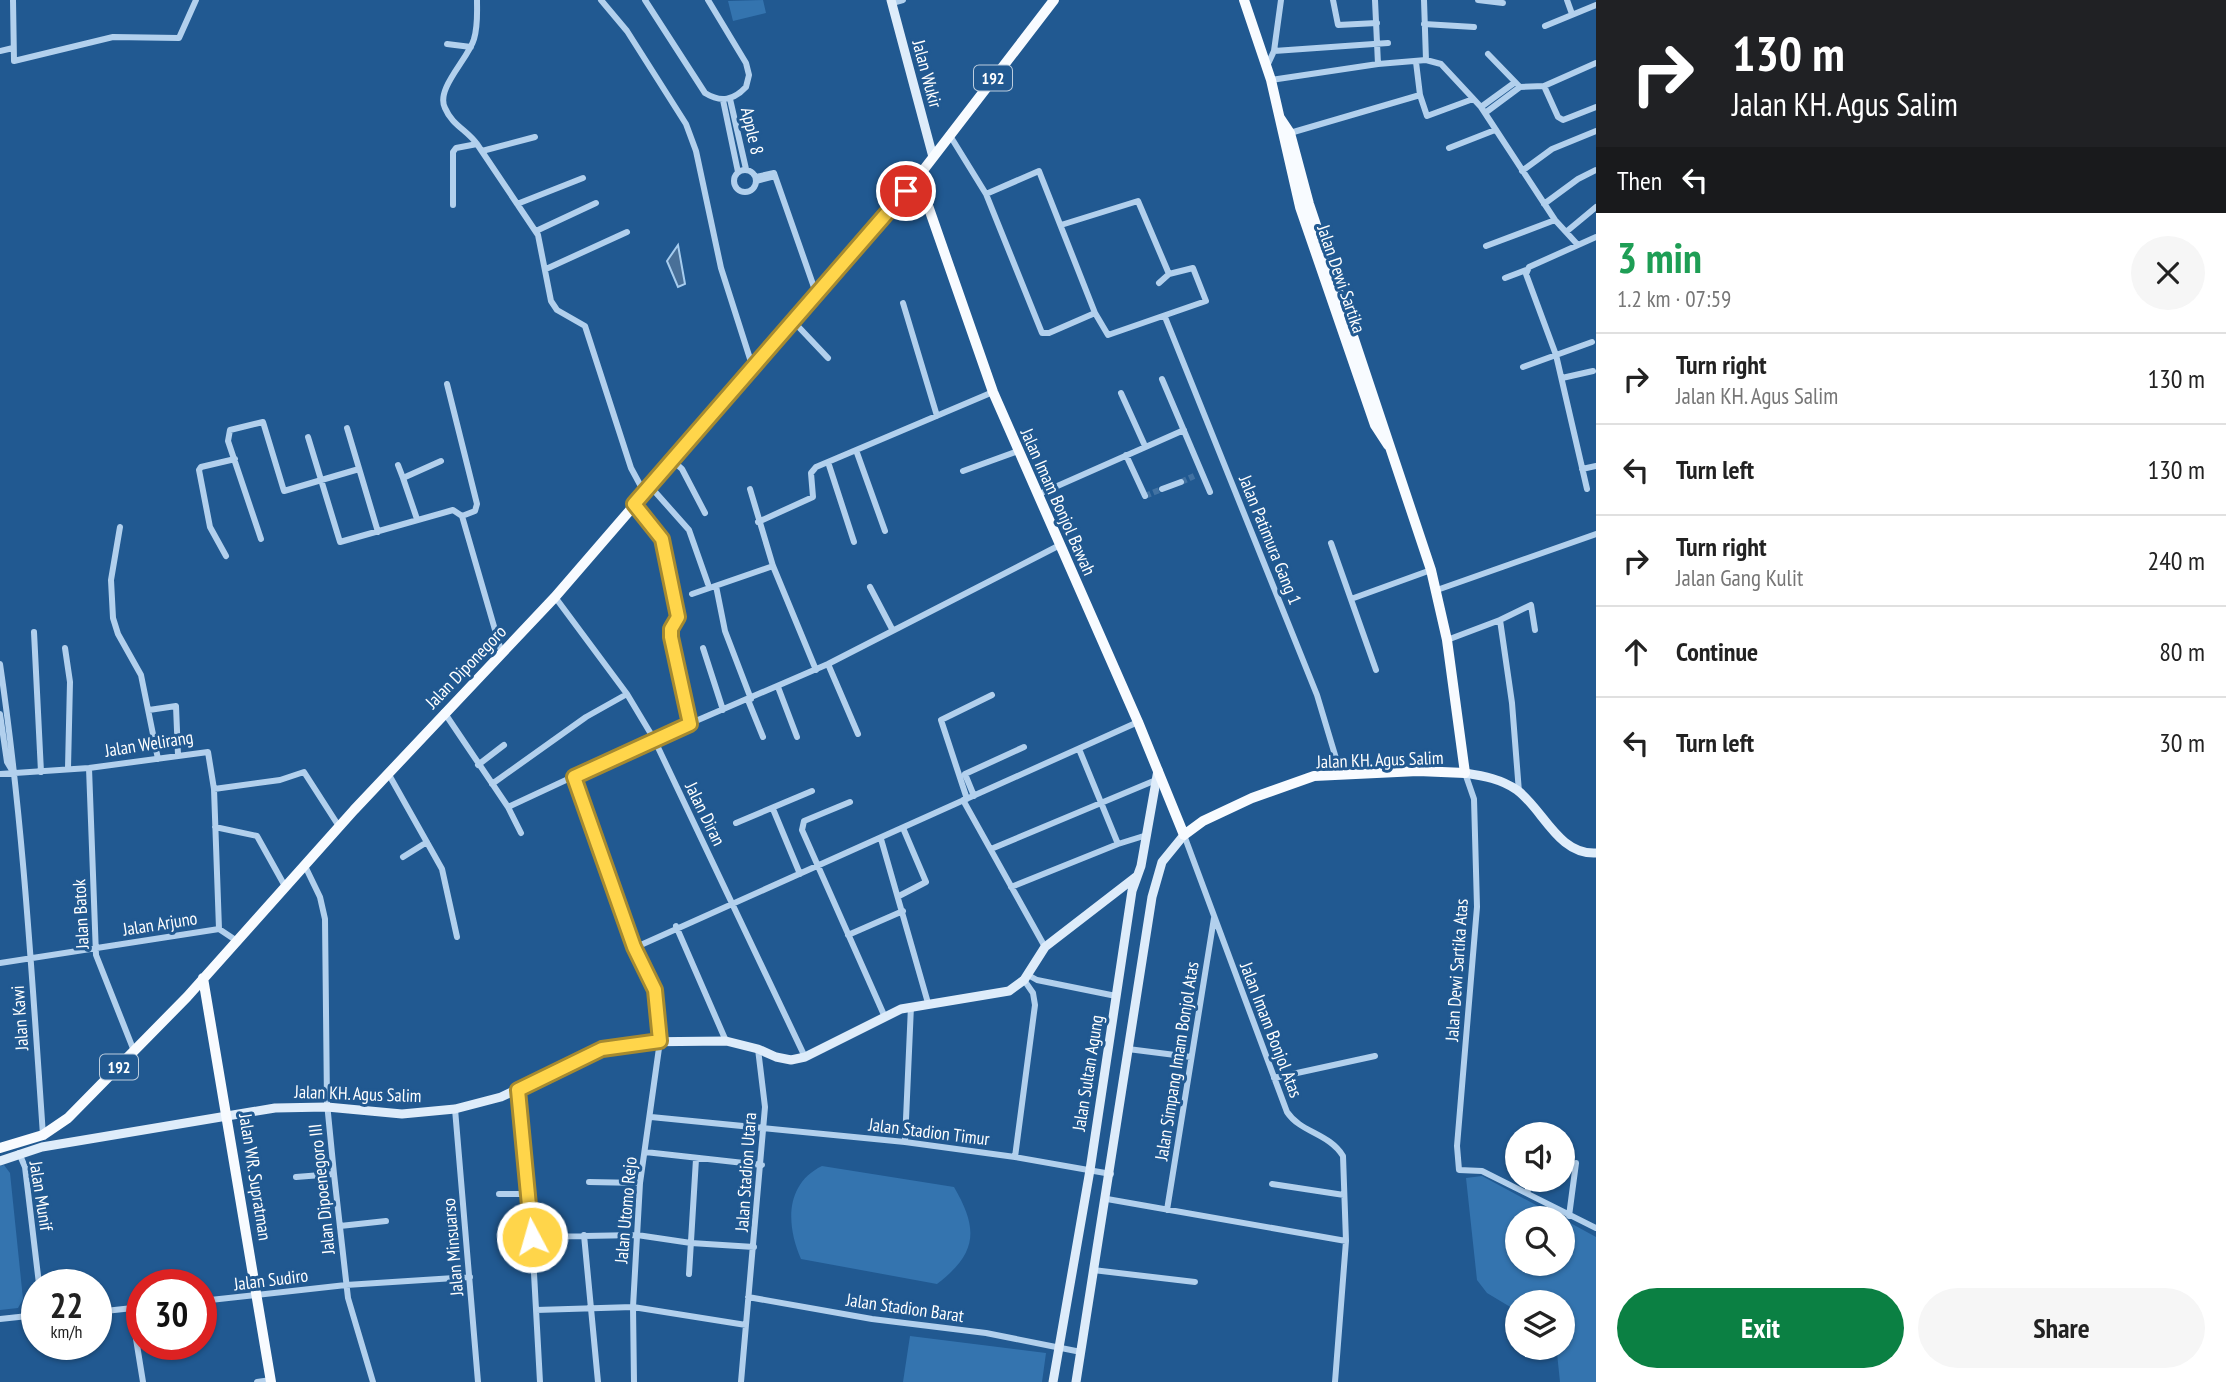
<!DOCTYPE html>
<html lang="en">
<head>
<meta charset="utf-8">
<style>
  :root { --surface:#fff; --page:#f6f6f6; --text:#222; --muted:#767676; --line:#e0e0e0; --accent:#0b8043 }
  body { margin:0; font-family:"PT Sans Narrow",sans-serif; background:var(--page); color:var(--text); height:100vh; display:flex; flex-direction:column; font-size:26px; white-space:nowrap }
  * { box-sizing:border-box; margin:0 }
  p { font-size:23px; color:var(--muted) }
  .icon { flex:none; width:38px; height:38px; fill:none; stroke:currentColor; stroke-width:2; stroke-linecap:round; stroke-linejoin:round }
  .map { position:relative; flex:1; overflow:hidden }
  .details { display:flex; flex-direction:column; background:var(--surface); width:630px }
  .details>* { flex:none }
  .banner { background:#202124; color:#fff; overflow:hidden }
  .buttons { position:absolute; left:1505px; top:1122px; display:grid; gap:14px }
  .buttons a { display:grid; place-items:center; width:70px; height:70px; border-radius:50%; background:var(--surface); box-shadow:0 2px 5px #0004; font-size:35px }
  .speed { position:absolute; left:21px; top:1269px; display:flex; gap:14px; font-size:35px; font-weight:700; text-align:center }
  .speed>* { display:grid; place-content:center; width:91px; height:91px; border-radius:50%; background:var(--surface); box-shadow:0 2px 5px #0004; line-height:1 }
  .speed small { font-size:18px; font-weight:400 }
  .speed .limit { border:10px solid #d22; background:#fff; color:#111 }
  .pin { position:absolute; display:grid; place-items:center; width:60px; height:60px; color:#fff; margin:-30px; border:4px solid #fff; border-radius:50%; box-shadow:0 2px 7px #0007 }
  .me { position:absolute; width:77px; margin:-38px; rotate:354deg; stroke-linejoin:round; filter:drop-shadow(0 0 5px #0008) }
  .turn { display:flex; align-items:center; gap:24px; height:147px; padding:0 21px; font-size:32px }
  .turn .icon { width:91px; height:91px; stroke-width:2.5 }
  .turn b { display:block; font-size:49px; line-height:60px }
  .then { display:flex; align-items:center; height:66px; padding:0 21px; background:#0003; gap:14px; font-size:26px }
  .round { display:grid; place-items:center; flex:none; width:74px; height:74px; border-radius:37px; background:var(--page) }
  .summary { display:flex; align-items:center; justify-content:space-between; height:119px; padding:0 21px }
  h1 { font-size:42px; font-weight:700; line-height:52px; color:#1e9e55 }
  .primary-button { display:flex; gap:14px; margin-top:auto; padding:14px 21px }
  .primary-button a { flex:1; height:80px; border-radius:42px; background:var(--accent); color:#fff; font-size:28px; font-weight:700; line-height:80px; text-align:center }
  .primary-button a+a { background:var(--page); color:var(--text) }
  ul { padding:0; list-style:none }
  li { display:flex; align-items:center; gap:21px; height:91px; padding:0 21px; border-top:2px solid var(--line) }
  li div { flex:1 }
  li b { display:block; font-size:26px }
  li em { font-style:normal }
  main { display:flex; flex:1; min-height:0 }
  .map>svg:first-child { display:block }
  .green { fill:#3474af }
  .water { fill:#497098; stroke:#a6ccee; stroke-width:2 }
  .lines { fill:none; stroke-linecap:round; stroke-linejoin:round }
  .street-tunnel { stroke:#4272a2; stroke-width:6; stroke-dasharray:6 3; stroke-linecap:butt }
  .street { stroke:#b2d0ed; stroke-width:6 }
  .secondary { stroke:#deecfa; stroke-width:9 }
  .primary { stroke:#f8fbff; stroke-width:10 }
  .route-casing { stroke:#a68a30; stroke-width:18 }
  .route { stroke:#ffd54a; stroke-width:12 }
  .labels { text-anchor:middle; stroke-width:6; stroke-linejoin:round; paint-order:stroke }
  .shield { fill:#215991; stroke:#bccdde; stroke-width:2 }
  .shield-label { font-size:16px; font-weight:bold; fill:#fff }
  .street-label { font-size:18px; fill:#fff; stroke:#215991 }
</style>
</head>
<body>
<main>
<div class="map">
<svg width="1596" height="1382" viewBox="0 0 1596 1382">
  <rect width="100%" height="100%" fill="#215991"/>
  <!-- green -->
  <path class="green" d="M 763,0 L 766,13 L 733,21 L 728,1 Z
    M 4,1165 L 10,1173 L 23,1299 L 18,1308 L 0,1310 L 0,1166 Z
    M 822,1166 L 954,1187 C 979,1230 977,1253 937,1284 L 801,1259 C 786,1225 785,1184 822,1166 Z
    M 1482,1176 L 1560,1218 L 1517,1218 L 1517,1264 L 1563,1264 L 1563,1219 L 1596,1237 L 1596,1382 L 1560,1382 L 1557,1353 L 1550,1353 L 1548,1348 L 1563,1348 L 1563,1302 L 1517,1302 L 1517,1311 L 1487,1293 L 1477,1280 L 1466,1178 Z
    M 910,1336 L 1046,1353 L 1042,1382 L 903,1382 Z"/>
  <!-- water -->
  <path class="water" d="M 678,245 L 685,284 L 678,287 L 667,261 Z"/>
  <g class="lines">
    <!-- street-tunnel -->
    <path class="street-tunnel" d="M 1181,482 L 1194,476
      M 1145,496 L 1162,489"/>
    <!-- street -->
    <path class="street" d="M 13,0 L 14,61 L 113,37 L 179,38 L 196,0
      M 477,0 C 477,13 478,26 474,39 C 469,58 435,89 445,108 C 452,125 467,130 477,144 L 538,235 L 551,301 L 557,310 L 585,326 L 631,468 L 644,492
      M 601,0 L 627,31 L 686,124 L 696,151 L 721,268 L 752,365
      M 645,0 L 705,93 C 721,103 734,100 746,87 L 749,75 L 746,63 L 708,0
      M 1333,0 L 1338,25 L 1377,23
      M 1375,0 L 1378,64
      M 1424,0 L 1426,60
      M 1478,0 L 1503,3
      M 1567,0 L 1572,14
      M 892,3 L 903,0
      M 1424,24 L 1474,27
      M 1545,26 L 1596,5
      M 447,44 L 471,47
      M 0,51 L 13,48
      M 1274,51 L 1388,43
      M 1488,54 L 1520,87 L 1544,86 L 1596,63
      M 1416,62 L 1420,95 L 1427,116 L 1473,99
      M 1267,66 L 1274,51 L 1281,0
      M 1271,80 L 1378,64 L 1426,60 L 1441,64 L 1481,107 L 1555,220 L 1577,244
      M 1544,86 L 1558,117 L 1563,120 L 1596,107
      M 730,99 L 746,169
      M 723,100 L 738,172
      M 1481,107 L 1514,83
      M 1485,113 L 1520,87
      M 1290,133 L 1420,95
      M 949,134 L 986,194 L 1042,333 L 1049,333 L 1095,313
      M 1449,148 L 1495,130
      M 482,151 L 535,137
      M734 181a11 11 0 1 1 22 0a11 11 0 1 1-22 0Z
      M 1522,171 L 1552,149 L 1596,131
      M 756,177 L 774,173 L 816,293
      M 756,181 L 775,176
      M 986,194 L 1039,171 L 1095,313 L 1108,335 L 1206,301 L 1193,268 L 1169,274
      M 517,204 L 583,178
      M 1544,204 L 1578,179 L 1596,170
      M 453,205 L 453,152 L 456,148 L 477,144
      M 1061,225 L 1138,201 L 1169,274 L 1159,283
      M 536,231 L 596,203
      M 1566,232 L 1596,207
      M 1486,246 L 1555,220
      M 546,269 L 627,232
      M 1505,278 L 1526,270
      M 903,303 L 937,416
      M 1165,317 L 1317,695 L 1341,775
      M 793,321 L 828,358
      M 1523,367 L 1592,342
      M 1562,378 L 1593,371
      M 1162,379 L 1210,492
      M 447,384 L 477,504 L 475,511 L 462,516
      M 1121,393 L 1145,446
      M 347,428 L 378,532
      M 308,437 L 340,542 L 453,510 L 462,516 L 502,654
      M 856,450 L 885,531
      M 1126,455 L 1145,496
      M 672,460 L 682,469 L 705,513
      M 828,462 L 854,542
      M 398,465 L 403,478
      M 1582,469 L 1596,466
      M 963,471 L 1018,451
      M 649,485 L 689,530 L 708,584
      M 750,489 L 773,566 L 816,670
      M 1162,489 L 1181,482
      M 1587,489 L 1556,355 L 1526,274 L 1529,267 L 1596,237
      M 1037,495 L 1184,430
      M 634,504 L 662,539 L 679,617 L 671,629 L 671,637 L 690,724
      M 417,519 L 403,478 L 441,461
      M 758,522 L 813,497 L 811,473 L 816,467 L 993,392
      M 120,527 L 111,580 L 113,618 L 118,634 L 141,675 L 158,759
      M 261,539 L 228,441 L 230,430 L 263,422 L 284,491 L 359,469
      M 1331,543 L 1376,670
      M 226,556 L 210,527 L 199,470 L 201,467 L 235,459
      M 716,586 L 725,631 L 751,699
      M 870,587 L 892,629
      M 1437,590 L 1596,534
      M 692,594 L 773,566
      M 555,597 L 627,694 L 654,739 L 805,1057
      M 1351,599 L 1431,570
      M 1500,620 L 1531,605 L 1535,630
      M 34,632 L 41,772
      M 1447,640 L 1500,620 L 1512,703 L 1519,792
      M 65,648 L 70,682 L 68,768
      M 703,648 L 723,710
      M 0,664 C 23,820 32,978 43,1135
      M 828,664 L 858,734
      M 778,687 L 797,737
      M 748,700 L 763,737
      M 149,710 L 176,706 L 178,755
      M 444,712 L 508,807 L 654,739 L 828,664 L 1060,545
      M 0,714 L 7,762 L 13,772
      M 478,765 L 504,745
      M 89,768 L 96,955 L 134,1051
      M 388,773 L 442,869 L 457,937
      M 1465,773 L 1474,799 L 1477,907 L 1457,1146 L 1459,1170 L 1482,1171 L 1596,1228
      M 0,774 L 89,768 L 208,752 L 214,789 L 219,929
      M 574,777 L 634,948 L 657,996 L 660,1041 L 640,1183 L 633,1307 L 634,1382
      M 492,784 L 586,717 L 627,694
      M 214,789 L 280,780 L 304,772 L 340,828
      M 974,796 L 965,774 L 1024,747
      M 967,799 L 941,720 L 992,695
      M 963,800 L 1045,947
      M 850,802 L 804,821 L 802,830 L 884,1015
      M 508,807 L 521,833
      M 773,809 L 800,874
      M 736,823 L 812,791
      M 215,827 L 257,836 L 286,888
      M 1184,835 L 1287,1112 C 1301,1133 1329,1133 1343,1156 L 1346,1241 L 1335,1382
      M 881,839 L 928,1003
      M 1118,844 L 1147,835
      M 991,849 L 1156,780
      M 403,857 L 427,842
      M 305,866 L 320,897 L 325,919 L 327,1103 L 334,1174 L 348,1298 L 373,1382
      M 1011,887 L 1118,844 L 1079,749
      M 899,896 L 926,882 L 903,828
      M 676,926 L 726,1041
      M 848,935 L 903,911
      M 634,948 L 1138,722
      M 0,963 L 219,929 L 237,941
      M 1028,975 L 1037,980 L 1116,996
      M 1128,1049 L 1191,1057
      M 1274,1078 L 1375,1056
      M 518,1090 L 532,1237 L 540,1382
      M 455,1109 L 478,1382
      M 651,1117 L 905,1142 L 1015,1157 L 1111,1174
      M 905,1142 L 911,1006
      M 645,1152 L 762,1165
      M 19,1153 L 25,1167 L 39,1284
      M 1015,1157 L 1035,1005 L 1033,993 L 1024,980
      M 296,1177 L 334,1174
      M 589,1182 L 640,1183
      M 1272,1184 L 1344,1195
      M 1527,1193 L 1531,1180
      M 499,1194 L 527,1194
      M 1107,1199 L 1346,1241
      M 1167,1210 L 1214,918
      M 1569,1216 L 1576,1163
      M 340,1226 L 386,1221
      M 584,1235 L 598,1382
      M 532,1237 L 637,1235 L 691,1243 L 754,1247
      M 1093,1270 L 1195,1282
      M 689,1274 L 696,1159
      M 748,1297 L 872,1319 L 986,1333 L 1081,1352
      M 201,1301 L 346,1285 L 470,1277
      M 131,1308 L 143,1382
      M 536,1310 L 633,1307 L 746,1325
      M 96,1312 L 142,1307
      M 0,1319 L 37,1315
      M 257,1382 L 271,1380
      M 741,1382 L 765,1107 L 758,1049"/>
    <!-- secondary -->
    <path class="secondary" d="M 891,0 L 933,157
      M 1465,773 C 1484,776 1501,779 1517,790 C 1543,809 1558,855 1596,853
      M 0,1161 L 42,1147 L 275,1108 L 327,1107 L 402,1114 L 455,1109 L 501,1097 L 602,1049 L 634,1042 L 726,1041 L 758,1049 L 776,1057 L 791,1060 L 805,1057 L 901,1009 L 1009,991 L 1024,980 L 1045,947 L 1137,876
      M 1053,1382 L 1090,1170 L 1132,891 L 1141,866 L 1158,770
      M 1076,1382 L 1152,897 L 1162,862 L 1184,835"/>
    <!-- primary -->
    <path class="primary" d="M 1244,0 L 1271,80 L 1300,207 L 1375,425 L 1388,445
      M 918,177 L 993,392 L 1138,722 L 1184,835 L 1203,821 L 1252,798 L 1314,776 L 1418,771 L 1465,773 L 1447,640 L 1431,570 L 1309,204 L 1290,133 L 1280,118
      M 203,978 L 271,1382
      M 0,1148 L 43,1135 L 68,1118 L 187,997 L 354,810 L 555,597 L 918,177 L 1054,0"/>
  </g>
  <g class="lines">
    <!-- route casing -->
    <g class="route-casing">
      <path id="route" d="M 532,1237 L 518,1090 L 602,1049 L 660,1041 L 655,990 L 634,947 L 574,777 L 690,724 L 671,637 L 671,629 L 678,617 L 662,539 L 634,504 L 906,191"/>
    </g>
    <!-- route -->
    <use href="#route" class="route"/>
  </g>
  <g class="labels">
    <!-- shield labels -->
    <g class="shield">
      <rect x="974" y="65.5" width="38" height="25" rx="5"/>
      <rect x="100" y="1054.5" width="38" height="25" rx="5"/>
    </g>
    <g class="shield-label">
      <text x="993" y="84">192</text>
      <text x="119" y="1073">192</text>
    </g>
    <!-- street labels -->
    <g class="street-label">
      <text transform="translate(927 74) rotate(75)" y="6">Jalan Wukir</text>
      <text transform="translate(752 131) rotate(77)" y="6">Apple 8</text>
      <text transform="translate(1341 279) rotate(71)" y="6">Jalan Dewi Sartika</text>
      <text transform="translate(1058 502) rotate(66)" y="6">Jalan Imam Bonjol Bawah</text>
      <text transform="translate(1270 540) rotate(68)" y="6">Jalan Patimura Gang 1</text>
      <text transform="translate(466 667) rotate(-46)" y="6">Jalan Diponegoro</text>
      <text transform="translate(149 744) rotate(-9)" y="6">Jalan Welirang</text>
      <text transform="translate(1380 760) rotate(-2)" y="6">Jalan KH. Agus Salim</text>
      <text transform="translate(705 814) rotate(64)" y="6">Jalan Diran</text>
      <text transform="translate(81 914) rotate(-93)" y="6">Jalan Batok</text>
      <text transform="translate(160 924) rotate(-9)" y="6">Jalan Arjuno</text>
      <text transform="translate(1457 970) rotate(-86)" y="6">Jalan Dewi Sartika Atas</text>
      <text transform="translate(20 1018) rotate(-94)" y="6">Jalan Kawi</text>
      <text transform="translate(1271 1030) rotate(69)" y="6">Jalan Imam Bonjol Atas</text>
      <text transform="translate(1177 1061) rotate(-81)" y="6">Jalan Simpang Imam Bonjol Atas</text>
      <text transform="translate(1088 1073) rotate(-81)" y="6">Jalan Sultan Agung</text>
      <text transform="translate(358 1094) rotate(2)" y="6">Jalan KH. Agus Salim</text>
      <text transform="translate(929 1132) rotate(7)" y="6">Jalan Stadion Timur</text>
      <text transform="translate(746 1172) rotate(-86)" y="6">Jalan Stadion Utara</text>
      <text transform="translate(255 1177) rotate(81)" y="6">Jalan WR. Supratman</text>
      <text transform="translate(322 1189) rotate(-96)" y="6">Jalan Dipoenegoro III</text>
      <text transform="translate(41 1196) rotate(81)" y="6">Jalan Munif</text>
      <text transform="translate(626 1210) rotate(-85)" y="6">Jalan Utomo Rejo</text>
      <text transform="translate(453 1247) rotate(-95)" y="6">Jalan Minsuarso</text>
      <text transform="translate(271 1280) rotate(-7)" y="6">Jalan Sudiro</text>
      <text transform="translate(905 1308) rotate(8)" y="6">Jalan Stadion Barat</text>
    </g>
  </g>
</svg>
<div class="buttons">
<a><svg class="icon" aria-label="sound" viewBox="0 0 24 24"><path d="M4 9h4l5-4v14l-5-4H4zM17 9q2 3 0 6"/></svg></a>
<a><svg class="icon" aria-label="search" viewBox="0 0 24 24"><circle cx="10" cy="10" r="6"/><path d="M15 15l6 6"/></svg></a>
<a><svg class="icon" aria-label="layers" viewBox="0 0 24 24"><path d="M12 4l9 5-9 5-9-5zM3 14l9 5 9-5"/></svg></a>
</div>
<div class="speed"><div>22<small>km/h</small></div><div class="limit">30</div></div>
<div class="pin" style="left:906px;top:191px;background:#d93025"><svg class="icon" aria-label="arrive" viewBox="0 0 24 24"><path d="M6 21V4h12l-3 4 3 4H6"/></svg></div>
<svg class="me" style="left:532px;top:1237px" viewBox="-20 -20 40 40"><circle r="17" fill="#ffd54a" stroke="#fff" stroke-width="3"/><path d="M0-11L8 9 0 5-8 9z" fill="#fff"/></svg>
</div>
<section class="details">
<div class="banner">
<div class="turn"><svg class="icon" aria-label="right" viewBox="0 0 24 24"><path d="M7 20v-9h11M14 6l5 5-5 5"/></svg><div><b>130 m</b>Jalan KH. Agus Salim</div></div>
<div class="then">Then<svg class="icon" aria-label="left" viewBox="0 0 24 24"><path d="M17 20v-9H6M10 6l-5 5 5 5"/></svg></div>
</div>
<div class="summary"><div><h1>3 min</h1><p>1.2 km · 07:59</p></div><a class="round"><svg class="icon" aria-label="close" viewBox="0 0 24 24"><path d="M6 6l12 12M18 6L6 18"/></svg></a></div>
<ul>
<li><svg class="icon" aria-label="right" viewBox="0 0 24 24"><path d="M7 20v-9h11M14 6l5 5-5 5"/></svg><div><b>Turn right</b><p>Jalan KH. Agus Salim</p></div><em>130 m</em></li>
<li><svg class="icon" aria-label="left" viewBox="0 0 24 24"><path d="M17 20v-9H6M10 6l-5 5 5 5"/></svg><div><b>Turn left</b></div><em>130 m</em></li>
<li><svg class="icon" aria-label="right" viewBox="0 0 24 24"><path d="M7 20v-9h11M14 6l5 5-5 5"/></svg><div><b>Turn right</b><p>Jalan Gang Kulit</p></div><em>240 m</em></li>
<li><svg class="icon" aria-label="ahead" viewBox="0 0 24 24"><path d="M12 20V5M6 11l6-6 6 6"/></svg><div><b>Continue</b></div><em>80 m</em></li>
<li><svg class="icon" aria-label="left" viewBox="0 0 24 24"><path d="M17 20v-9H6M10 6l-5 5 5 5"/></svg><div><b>Turn left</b></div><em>30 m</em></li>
</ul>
<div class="primary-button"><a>Exit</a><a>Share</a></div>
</section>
</main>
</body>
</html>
